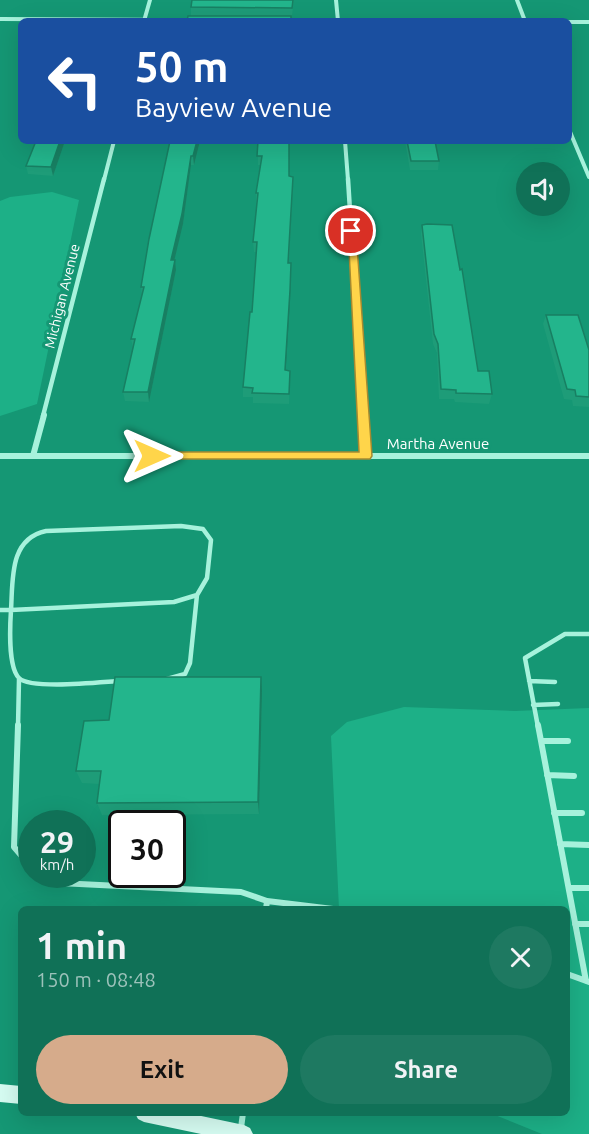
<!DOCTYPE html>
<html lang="en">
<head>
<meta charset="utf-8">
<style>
  :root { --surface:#107157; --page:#1e7961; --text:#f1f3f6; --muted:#9cc2ba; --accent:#d6ab8b }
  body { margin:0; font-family:Ubuntu,sans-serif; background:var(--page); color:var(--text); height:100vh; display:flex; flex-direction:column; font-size:22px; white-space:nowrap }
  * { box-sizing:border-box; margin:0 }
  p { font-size:20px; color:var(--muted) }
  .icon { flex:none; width:33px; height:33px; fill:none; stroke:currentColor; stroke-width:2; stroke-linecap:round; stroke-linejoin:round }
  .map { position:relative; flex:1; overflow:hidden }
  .sheet { position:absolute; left:18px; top:906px; width:552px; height:210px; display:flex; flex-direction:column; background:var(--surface); border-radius:9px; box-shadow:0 6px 24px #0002 }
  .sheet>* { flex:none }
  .guide { position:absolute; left:18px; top:18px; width:554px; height:126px; border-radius:9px; box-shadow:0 6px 24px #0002; background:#1a4fa0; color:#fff; overflow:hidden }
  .tools { position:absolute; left:516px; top:162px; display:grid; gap:12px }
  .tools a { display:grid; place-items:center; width:54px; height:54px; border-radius:50%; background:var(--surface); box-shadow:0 6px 24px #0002; font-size:30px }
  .speed { position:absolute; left:18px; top:810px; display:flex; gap:12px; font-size:30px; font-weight:700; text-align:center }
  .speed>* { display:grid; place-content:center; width:78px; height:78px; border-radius:50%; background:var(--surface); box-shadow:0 6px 24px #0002; line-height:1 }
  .speed small { font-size:15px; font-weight:400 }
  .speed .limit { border:3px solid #111; border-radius:9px; background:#fff; color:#111 }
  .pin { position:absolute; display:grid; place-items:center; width:51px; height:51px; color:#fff; margin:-26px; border:3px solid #fff; border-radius:50%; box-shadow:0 2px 6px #0007 }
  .me { position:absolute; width:66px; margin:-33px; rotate:90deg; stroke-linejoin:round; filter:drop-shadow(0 0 4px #0008) }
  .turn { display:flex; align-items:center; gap:21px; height:126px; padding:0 18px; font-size:27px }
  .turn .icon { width:78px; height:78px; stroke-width:2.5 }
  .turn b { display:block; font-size:42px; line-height:51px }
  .round { display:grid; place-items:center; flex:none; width:63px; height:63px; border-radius:32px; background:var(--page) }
  .headline { display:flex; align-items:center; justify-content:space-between; height:102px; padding:0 18px }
  h1 { font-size:36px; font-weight:700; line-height:45px }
  .primary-button { display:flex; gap:12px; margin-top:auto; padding:12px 18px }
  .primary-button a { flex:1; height:69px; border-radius:36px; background:var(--accent); color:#111; font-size:24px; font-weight:700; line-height:69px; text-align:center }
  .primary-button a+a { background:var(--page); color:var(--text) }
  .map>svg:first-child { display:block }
  .green { fill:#1db087 }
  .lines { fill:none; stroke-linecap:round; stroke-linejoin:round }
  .lane-far1 { stroke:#a7f2dc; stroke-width:4.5 }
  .lane { stroke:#a7f2dc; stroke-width:6 }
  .street-far2 { stroke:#a7f2dc; stroke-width:4 }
  .street-far1 { stroke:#a7f2dc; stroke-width:4.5 }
  .street { stroke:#a7f2dc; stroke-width:6 }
  .secondary { fill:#d6fcf2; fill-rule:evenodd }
  .wall { fill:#1e9c78 }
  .shaded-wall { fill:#187f62 }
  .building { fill:#23b58c; stroke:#187f62; stroke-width:1.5 }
  .route { fill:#ffd54a; stroke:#a68a30; stroke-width:1.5 }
  .labels { text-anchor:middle; stroke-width:6; stroke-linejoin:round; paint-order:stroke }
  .far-street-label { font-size:14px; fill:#fff; stroke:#159774 }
  .street-label { font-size:15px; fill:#fff; stroke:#159774 }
</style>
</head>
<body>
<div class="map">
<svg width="589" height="1134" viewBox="0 0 589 1134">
  <rect width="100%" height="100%" fill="#159774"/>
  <!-- green -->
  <path class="green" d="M 52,192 L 79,200 L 37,404 L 0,416 L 0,201 L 10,197 Z
    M 404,707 L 515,711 L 589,708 L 589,1134 L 542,1134 L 490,1113 L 567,1113 L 567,909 L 339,909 L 331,736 L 347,722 Z"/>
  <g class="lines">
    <!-- lane-far1 -->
    <path class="lane-far1" d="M 181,526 L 203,529 L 211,540 L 207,578 L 197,595 L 174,602 L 11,610 C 13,579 9,539 46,531 Z
      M 0,610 L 11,610
      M 11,610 C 10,625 8,667 19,678 C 31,690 102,682 120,681
      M 167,679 L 185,674 L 190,663 L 197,595
      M 529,681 L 555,682
      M 533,705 L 558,704
      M 18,727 L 19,679
      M 538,727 L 525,658 L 565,634 L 589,634"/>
    <!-- lane -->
    <path class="lane" d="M 18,725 L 14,847 L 32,868
      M 538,725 L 586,981
      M 541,741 L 568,741
      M 547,775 L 574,776
      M 554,813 L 582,813
      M 560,844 L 589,845
      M 44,874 L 59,883 L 241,892 L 267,901 L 266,909
      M 569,888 L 589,888
      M 267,901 L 333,909
      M 575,924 L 589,924
      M 567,974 L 589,982
      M 241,1128 L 243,1113"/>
    <!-- street-far2 -->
    <path class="street-far2" d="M 336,0 L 338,21
      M 517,0 L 525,21
      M 0,19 L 194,20
      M 285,20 L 455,21
      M 144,21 L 150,0
      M 568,22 L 589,22
      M 568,127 L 589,177
      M 345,141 L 348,180
      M 104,180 L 114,141"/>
    <!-- street-far1 -->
    <path class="street-far1" d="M 348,179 L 363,416
      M 43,416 L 104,179"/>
    <!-- street -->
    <path class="street" d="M 363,415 L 366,456
      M 0,456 L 589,456
      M 33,456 L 44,415"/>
    <!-- secondary -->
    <path class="secondary" d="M 0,1084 L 21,1086 L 21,1104 L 0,1102 Z
      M 135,1113 L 187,1113 L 244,1125 L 250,1128 L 253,1134 L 201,1134 L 144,1122 L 138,1119 Z"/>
  </g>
  <!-- wall -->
  <path class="wall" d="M 294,0 L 292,16 L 191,16 L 191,7 Z
    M 65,141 L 53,176 L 28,174 L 26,166 Z
    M 170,141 L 200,141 L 194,165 L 191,165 L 183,224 L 174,260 L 176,270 L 149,402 L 125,401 L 123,392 L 133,348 L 131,339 L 142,296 L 141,287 Z
    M 258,141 L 289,176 L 293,177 L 289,263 L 290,299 L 285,370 L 290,371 L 289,404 L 253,403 L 253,397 L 243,397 L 243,387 L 252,312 L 256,252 L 254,252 L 253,242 L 257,203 L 256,203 L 256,193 L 261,165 L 258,165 Z
    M 405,141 L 435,141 L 439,161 L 438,170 L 410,170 Z
    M 422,225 L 460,270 L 478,371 L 492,394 L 489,404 L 455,402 L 454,399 L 439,399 L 437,353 L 433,344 L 421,234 Z
    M 546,315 L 589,350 L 589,407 L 573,406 L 572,400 L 564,399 L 543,324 Z
    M 262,691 L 259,814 L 102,815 L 97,803 L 99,784 L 82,783 L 76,771 L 109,720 Z"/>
  <!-- shaded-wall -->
  <path class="shaded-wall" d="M 60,141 L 65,141 L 53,176 L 51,167 Z
    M 197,141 L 200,141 L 194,165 L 193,156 Z
    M 191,156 L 191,165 L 183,224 L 172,270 L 171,260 Z
    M 175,260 L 176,270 L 149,402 L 148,392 Z
    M 291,263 L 290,299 L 285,380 L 285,370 Z
    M 261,677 L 262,691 L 259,814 L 258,802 Z"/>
  <!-- building -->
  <path class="building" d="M 192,0 L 293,0 L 292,8 L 191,7 Z
    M 188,16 L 291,16 L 291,21 L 187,21 Z
    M 36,141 L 60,141 L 51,167 L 26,166 Z
    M 170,141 L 197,141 L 193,156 L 191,156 L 182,214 L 171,260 L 175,260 L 148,392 L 123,392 L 135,339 L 131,339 L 144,287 L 141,287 L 149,239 Z
    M 258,141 L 289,141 L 289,176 L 293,177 L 288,263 L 291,263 L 290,290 L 285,370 L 290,371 L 289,394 L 252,393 L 253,388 L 243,387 L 250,312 L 252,312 L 257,242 L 253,242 L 258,193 L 256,193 L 262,156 L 257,156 Z
    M 407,141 L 435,141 L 439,161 L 411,161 Z
    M 427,224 L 452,225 L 460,270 L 462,269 L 478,371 L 489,371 L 492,394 L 456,393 L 456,390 L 441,389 L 438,344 L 434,334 L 422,225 Z
    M 546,315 L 578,315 L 589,350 L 589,397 L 576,396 L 575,390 L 567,389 Z
    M 115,677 L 261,677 L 258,802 L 97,803 L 101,771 L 76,771 L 84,721 L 109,720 Z"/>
  <!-- route -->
  <path class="route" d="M 348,229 L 356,231 L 372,456 L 370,459 L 148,459 L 146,456 L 148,453 L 152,452 L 359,452 Z"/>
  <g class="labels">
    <!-- far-street labels -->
    <g class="far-street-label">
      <text transform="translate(62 296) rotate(-76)" y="5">Michigan Avenue</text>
    </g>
    <!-- street labels -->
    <g class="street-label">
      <text x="438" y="449">Martha Avenue</text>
    </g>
  </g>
</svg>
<div class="tools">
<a><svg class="icon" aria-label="sound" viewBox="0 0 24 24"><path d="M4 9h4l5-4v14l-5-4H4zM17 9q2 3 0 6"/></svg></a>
</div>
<div class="speed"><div>29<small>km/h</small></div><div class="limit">30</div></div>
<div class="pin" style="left:351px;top:231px;background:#d93025"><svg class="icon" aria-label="arrive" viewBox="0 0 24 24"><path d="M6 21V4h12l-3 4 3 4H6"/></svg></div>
<svg class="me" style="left:152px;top:456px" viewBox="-20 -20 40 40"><path d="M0-17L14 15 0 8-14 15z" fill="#ffd54a" stroke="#fff" stroke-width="4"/></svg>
<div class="guide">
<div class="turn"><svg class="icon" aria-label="left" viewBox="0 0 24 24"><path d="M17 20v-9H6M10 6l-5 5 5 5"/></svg><div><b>50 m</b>Bayview Avenue</div></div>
</div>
<section class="sheet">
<div class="headline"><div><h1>1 min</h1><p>150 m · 08:48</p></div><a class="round"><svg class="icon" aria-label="close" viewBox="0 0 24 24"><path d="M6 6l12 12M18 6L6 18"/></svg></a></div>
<div class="primary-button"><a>Exit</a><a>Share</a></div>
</section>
</div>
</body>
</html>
